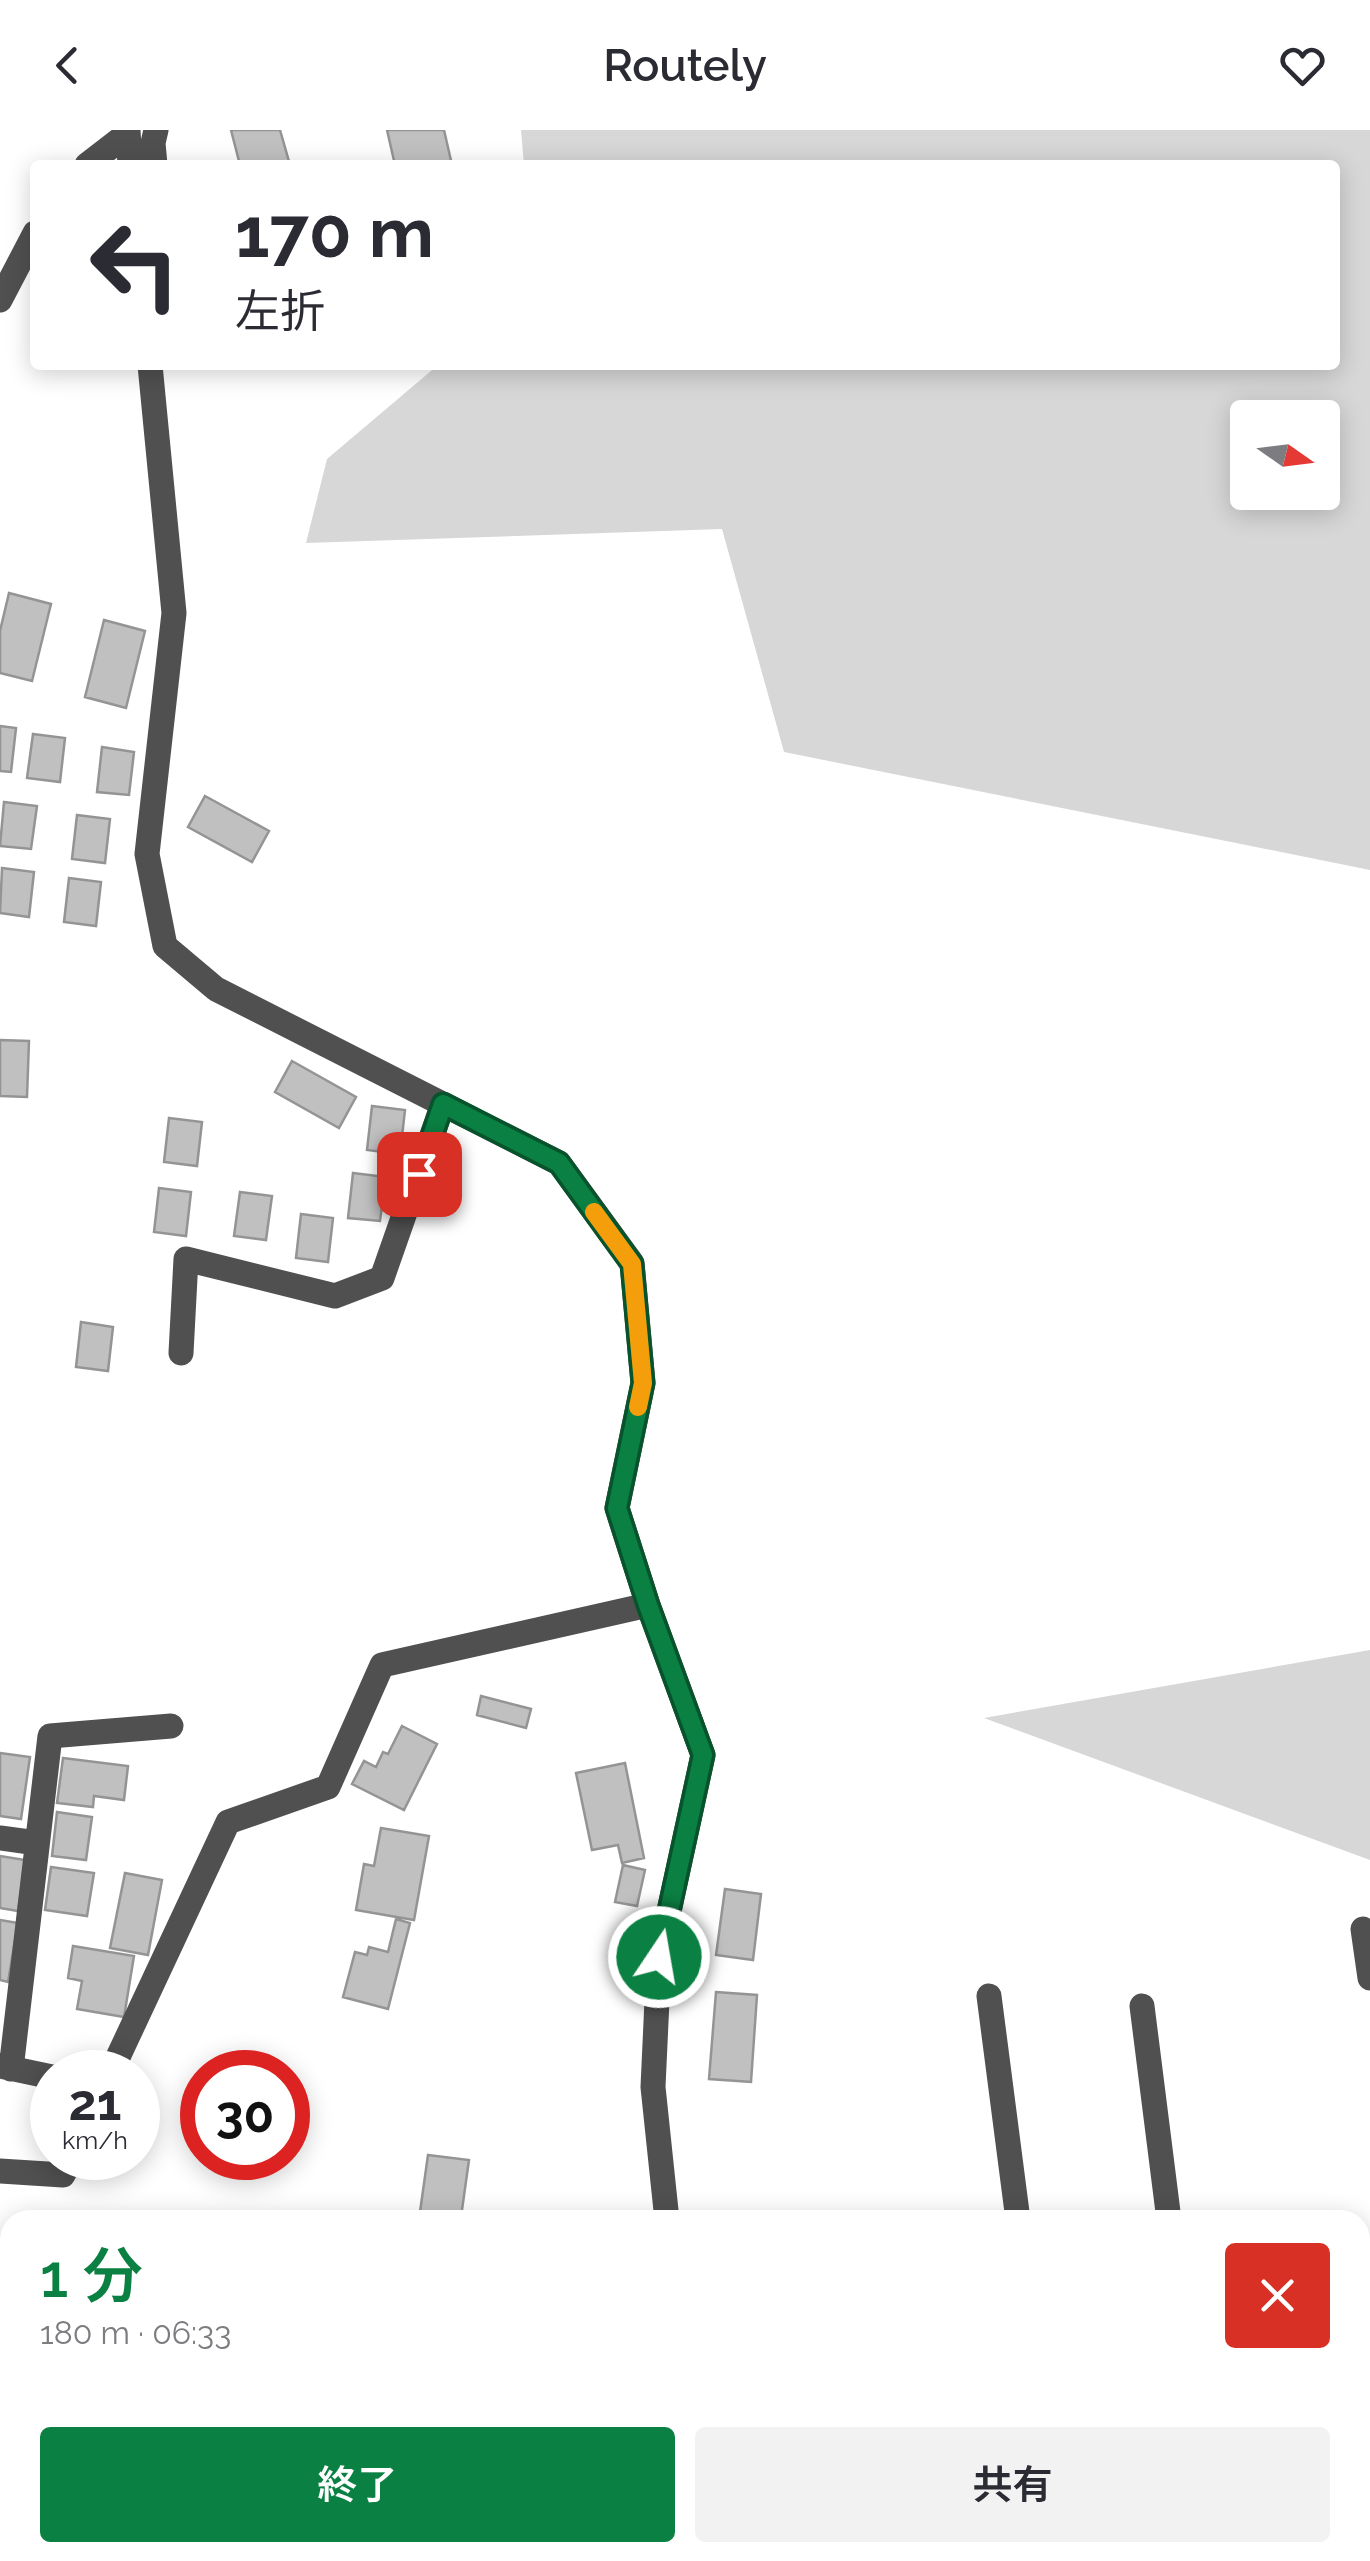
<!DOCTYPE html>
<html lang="ja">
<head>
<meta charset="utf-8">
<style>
  :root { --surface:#fff; --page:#f2f2f3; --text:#2b2b33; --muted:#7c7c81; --accent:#0b8043 }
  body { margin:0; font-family:Raleway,"Noto Sans JP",sans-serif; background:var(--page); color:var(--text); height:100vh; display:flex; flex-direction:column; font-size:38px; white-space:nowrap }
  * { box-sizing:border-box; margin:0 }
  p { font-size:32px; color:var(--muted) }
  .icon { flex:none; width:55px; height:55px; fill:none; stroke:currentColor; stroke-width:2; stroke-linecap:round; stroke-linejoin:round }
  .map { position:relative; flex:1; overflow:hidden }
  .details { position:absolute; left:0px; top:2080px; width:1370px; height:352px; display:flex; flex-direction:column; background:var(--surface); border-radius:30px 30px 0 0; box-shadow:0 5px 25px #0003 }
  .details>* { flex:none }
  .guide { position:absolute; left:30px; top:30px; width:1310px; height:210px; border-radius:10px; box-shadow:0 5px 25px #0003; background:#fff; color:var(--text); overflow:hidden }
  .needle { width:65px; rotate:104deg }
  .tools { position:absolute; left:1230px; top:270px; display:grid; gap:20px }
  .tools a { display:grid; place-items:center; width:110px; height:110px; border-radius:10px; background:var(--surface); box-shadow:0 5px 25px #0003; font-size:50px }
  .speed { position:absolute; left:30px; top:1920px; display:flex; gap:20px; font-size:50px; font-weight:700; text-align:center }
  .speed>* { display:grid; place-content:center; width:130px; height:130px; border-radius:50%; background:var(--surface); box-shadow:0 5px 25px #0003; line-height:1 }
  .speed small { font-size:25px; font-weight:400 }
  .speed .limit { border:15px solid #d22; background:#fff; color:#111 }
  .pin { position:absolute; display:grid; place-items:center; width:85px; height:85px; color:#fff; margin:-42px; border-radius:20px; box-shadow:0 5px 15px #0006 }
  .me { position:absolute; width:110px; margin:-55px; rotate:12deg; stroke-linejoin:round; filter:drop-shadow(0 0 8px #0008) }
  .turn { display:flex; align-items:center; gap:35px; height:210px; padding:0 40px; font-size:45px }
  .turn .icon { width:130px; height:130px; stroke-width:2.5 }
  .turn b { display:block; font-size:70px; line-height:85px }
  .round { display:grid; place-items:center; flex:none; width:105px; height:105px; border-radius:10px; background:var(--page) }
  .head { display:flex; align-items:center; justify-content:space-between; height:170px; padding:0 40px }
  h1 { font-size:60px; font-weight:600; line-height:75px; color:var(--accent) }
  .action { display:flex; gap:20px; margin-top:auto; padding:20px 40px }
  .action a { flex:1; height:115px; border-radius:10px; background:var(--accent); color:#fff; font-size:40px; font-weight:600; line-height:115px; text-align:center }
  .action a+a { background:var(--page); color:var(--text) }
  header { display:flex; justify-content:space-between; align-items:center; height:130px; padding:0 40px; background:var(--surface); font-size:45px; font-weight:600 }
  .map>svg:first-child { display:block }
  .green { fill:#d7d7d7; fill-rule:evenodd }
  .building { fill:#c0c0c0; stroke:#949494; stroke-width:2.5 }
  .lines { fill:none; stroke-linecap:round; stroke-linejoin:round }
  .minor { stroke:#505050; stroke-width:25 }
  .route-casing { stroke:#07532c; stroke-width:25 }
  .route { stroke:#0b8043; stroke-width:18 }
  .slow { stroke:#f59e0b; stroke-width:18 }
</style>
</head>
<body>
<header><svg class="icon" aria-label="back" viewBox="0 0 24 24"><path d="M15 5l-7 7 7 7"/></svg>Routely<svg class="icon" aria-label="heart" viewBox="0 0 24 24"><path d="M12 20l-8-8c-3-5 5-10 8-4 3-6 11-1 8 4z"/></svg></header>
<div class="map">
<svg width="1370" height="2431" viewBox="0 0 1370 2431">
  <rect width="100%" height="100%" fill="#fff"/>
  <!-- green -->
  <path class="green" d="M 521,0 L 1370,0 L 1370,740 L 784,622 L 722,399 L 306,413 L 327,329 L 438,235 L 1335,235 L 1335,35 L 524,35 ZM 1248,288 L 1322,288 L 1322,362 L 1248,362 Z
    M 1370,1520 L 1370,1730 L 984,1588 Z"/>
  <!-- building -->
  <path class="building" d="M 231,0 L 280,0 L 290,35 L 240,35 Z
    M 387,0 L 444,0 L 452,35 L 395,35 Z
    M 9,463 L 51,474 L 32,551 L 0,543 L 0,501 Z
    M 104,490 L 145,501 L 126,578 L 85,567 Z
    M 0,596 L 16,598 L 11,642 L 0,641 Z
    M 33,604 L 65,608 L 60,652 L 27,648 Z
    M 102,617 L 134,622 L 129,665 L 97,662 Z
    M 205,666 L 269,701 L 252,732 L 188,697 Z
    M 4,672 L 37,676 L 31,719 L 0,716 Z
    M 77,685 L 110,689 L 105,733 L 72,729 Z
    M 2,738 L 34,742 L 29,787 L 0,783 Z
    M 69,748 L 101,752 L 96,796 L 64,792 Z
    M 0,910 L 29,911 L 27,967 L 0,966 Z
    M 292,931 L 356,967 L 339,998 L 275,962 Z
    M 372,976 L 405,980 L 400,1024 L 367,1020 Z
    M 169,988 L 202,992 L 197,1036 L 164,1032 Z
    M 353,1043 L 386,1047 L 380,1091 L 348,1088 Z
    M 159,1058 L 191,1062 L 186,1106 L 154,1102 Z
    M 240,1062 L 272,1066 L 266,1110 L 234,1106 Z
    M 301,1084 L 333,1088 L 328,1132 L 296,1128 Z
    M 81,1192 L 113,1197 L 108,1241 L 76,1237 Z
    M 481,1566 L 531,1579 L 526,1598 L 477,1585 Z
    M 402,1596 L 437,1614 L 404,1680 L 352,1654 L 364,1631 L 376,1637 L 383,1622 L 388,1624 Z
    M 0,1623 L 30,1627 L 21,1689 L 0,1686 Z
    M 63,1628 L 128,1636 L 124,1670 L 94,1666 L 93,1677 L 57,1673 Z
    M 625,1633 L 644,1728 L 622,1733 L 618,1715 L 592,1720 L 576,1643 Z
    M 57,1682 L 92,1687 L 86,1730 L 52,1726 Z
    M 381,1698 L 429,1706 L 414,1790 L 356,1780 L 364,1734 L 374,1736 Z
    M 0,1726 L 25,1730 L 18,1781 L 0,1778 Z
    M 623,1735 L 645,1740 L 637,1776 L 615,1772 Z
    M 51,1737 L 94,1743 L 87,1786 L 45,1780 Z
    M 125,1743 L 162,1750 L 148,1825 L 110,1818 Z
    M 725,1759 L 761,1764 L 753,1830 L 716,1825 Z
    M 396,1789 L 410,1793 L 388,1879 L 343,1867 L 355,1822 L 367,1825 L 369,1817 L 388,1822 Z
    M 0,1790 L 18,1793 L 8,1852 L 0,1850 Z
    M 73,1816 L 134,1826 L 124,1887 L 77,1879 L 82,1851 L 68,1848 Z
    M 716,1862 L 757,1865 L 751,1952 L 709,1949 Z
    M 428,2025 L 469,2030 L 461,2087 L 420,2082 Z
    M 418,2085 L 456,2090 L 417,2090 Z
    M 624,2086 L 624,2090 L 541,2090 L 541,2088 Z
    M 134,2422 L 179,2425 L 179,2431 L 133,2431 Z
    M 811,2422 L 846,2422 L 847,2426 L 812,2431 Z"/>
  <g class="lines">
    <!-- minor -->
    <path class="minor" d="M 128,0 L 130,35
      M 87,35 L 127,4
      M 155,35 L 153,13 L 156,0
      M 0,170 L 35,103
      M 150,235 L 174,483 L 147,724 L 165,816 L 216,859 L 559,1033 L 632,1133 L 643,1253 L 617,1378 L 648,1475 L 703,1625 L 659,1827 L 653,1957 L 667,2090
      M 181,1223 L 186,1129 L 335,1166 L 382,1148 L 443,974
      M 0,1708 L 37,1713
      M 1363,1799 L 1370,1848
      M 989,1866 L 1018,2090
      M 1142,1876 L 1169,2090
      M 0,1936 L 52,1947
      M 11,1939 L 50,1606 L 171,1596
      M 111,1942 L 228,1692 L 328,1657 L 382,1535 L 648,1475
      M 0,2041 L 63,2045 L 72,2028
      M 702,2422 L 702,2431
      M 1063,2422 L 1064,2431
      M 1212,2422 L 1213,2431"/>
  </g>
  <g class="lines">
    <!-- route casing -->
    <g class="route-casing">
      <path id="route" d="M 419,1044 L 443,974 L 559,1033 L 632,1134 L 643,1253 L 617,1378 L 648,1475 L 703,1625 L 659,1827"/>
    </g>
    <!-- route -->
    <use href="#route" class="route"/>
    <!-- slow -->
    <path class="slow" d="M 594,1082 L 632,1134 L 643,1253 L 638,1277"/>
  </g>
</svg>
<div class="tools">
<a><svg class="needle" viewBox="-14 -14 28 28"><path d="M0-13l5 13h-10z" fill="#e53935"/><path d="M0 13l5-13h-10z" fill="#7c7c81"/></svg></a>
</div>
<div class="speed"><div>21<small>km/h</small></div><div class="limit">30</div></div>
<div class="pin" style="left:419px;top:1044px;background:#d93025"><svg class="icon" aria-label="arrive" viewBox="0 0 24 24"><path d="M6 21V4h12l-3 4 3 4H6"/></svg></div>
<svg class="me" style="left:659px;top:1827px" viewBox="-20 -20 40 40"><circle r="17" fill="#0b8043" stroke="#fff" stroke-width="3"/><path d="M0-11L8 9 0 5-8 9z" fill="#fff"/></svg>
<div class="guide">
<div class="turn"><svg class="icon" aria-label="left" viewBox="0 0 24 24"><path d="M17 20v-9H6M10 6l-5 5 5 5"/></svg><div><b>170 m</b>左折</div></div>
</div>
<section class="details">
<div class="head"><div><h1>1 分</h1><p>180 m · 06:33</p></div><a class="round" style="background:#d93025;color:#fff"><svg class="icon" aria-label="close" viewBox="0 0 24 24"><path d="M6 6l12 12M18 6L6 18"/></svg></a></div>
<div class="action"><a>終了</a><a>共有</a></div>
</section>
</div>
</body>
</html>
